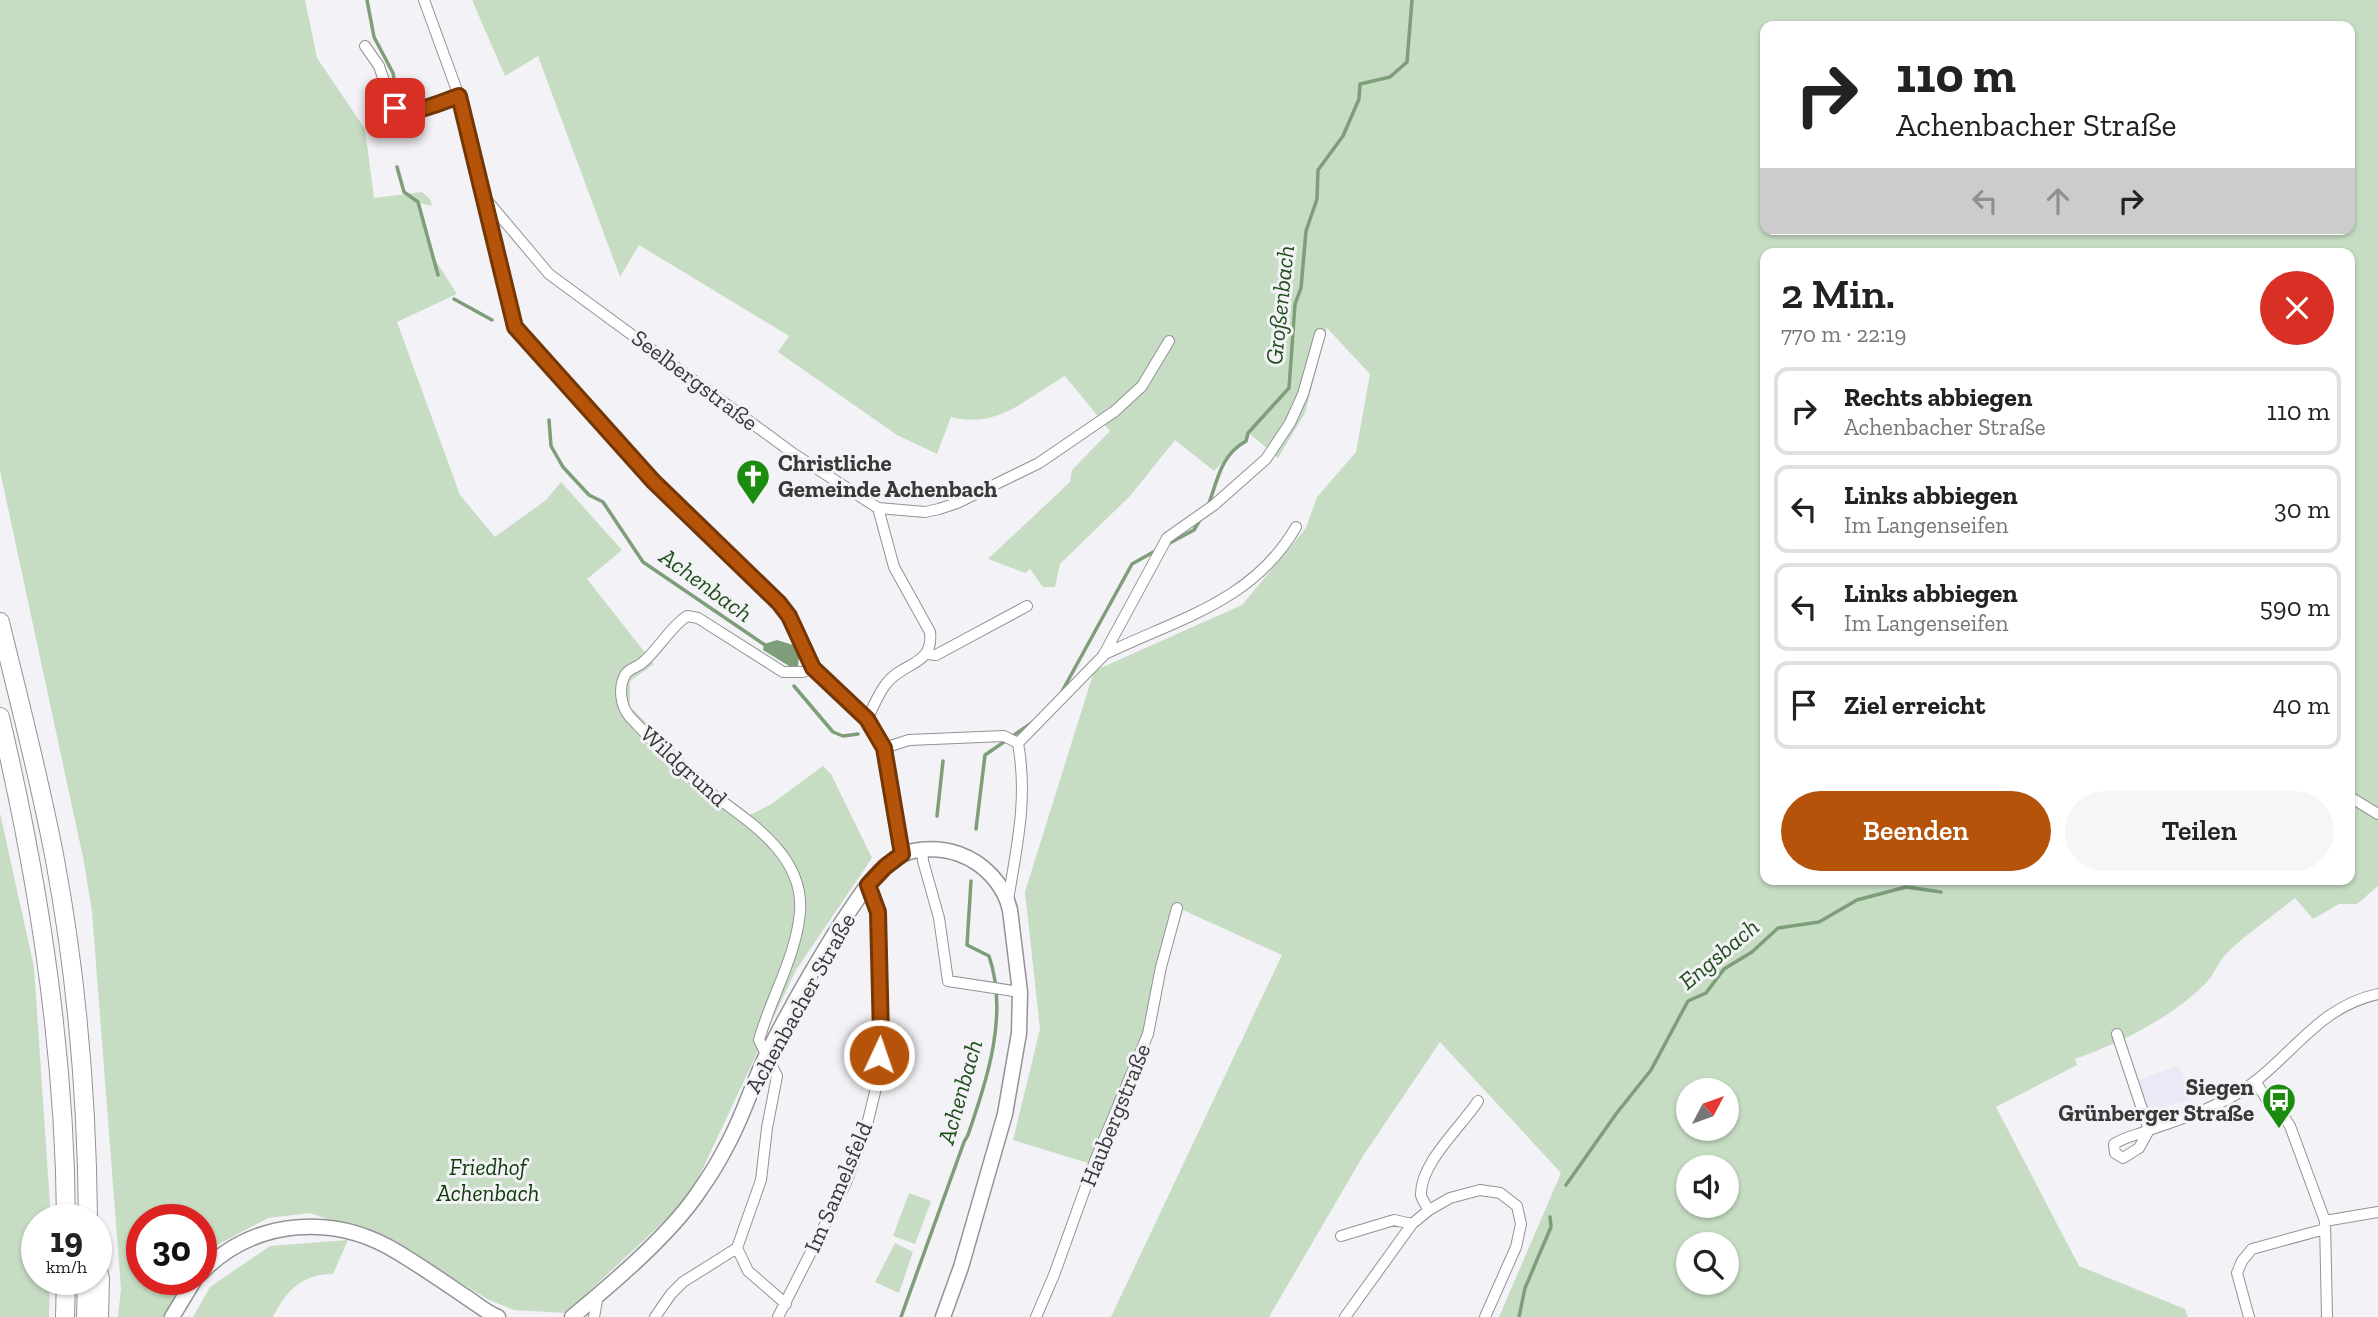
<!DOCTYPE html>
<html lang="de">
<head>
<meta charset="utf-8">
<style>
  :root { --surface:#fff; --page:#f6f6f6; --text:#222; --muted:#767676; --line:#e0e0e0; --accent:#b45309 }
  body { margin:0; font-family:"Zilla Slab",serif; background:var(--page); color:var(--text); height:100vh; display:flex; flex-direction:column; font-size:26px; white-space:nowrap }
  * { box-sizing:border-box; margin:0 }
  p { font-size:23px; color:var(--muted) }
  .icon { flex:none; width:38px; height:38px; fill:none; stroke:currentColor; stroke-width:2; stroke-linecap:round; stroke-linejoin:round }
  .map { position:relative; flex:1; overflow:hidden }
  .side { position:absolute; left:1760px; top:248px; width:595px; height:637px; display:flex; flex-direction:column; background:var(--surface); border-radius:14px; box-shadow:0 2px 5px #0004 }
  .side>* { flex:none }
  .banner { position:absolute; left:1760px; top:21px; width:595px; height:214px; border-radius:14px; box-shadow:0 2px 5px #0004; background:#fff; color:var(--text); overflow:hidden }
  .needle { width:46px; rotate:49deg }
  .tools { position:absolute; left:1676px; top:1078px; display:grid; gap:14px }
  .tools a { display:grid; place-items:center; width:63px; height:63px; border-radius:50%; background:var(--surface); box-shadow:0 2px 5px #0004; font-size:35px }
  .speed { position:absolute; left:21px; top:1204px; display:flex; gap:14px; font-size:35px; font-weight:700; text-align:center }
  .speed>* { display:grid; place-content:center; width:91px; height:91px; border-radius:50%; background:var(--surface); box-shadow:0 2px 5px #0004; line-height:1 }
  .speed small { font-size:18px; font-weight:400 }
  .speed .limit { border:10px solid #d22; background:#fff; color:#111 }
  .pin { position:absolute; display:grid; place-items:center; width:60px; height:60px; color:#fff; margin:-30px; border-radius:14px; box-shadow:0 4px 10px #0006 }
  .me { position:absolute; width:77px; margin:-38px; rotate:3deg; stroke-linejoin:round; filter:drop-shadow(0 0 5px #0008) }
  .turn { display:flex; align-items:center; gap:24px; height:147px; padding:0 21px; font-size:32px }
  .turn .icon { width:91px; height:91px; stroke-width:2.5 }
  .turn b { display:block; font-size:49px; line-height:60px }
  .lanes { display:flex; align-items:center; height:66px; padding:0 21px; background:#0003; justify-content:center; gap:35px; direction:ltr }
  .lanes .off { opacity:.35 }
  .round { display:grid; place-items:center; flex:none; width:74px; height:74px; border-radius:37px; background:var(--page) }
  .summary { display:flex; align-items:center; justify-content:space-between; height:119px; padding:0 21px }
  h1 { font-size:42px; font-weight:600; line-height:52px }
  .action { display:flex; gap:14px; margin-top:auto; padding:14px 21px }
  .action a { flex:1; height:80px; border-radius:42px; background:var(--accent); color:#fff; font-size:28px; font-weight:600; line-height:80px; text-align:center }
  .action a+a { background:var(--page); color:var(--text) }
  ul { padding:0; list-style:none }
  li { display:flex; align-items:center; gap:21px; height:88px; margin:0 14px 10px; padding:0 7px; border:4px solid var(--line); border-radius:14px }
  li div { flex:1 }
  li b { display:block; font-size:26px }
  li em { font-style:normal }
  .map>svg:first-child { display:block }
  .built { fill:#ebe9f5 }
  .green { fill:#c6ddc3; fill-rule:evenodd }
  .water { fill:#7e9e7a }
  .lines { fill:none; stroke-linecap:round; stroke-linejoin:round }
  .stream { stroke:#7e9e7a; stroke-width:3.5 }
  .street-casing { stroke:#939397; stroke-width:12 }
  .secondary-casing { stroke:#939397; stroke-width:17 }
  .highway-casing { stroke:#939397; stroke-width:20 }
  .street { stroke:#fff; stroke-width:10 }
  .secondary { stroke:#fff; stroke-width:14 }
  .highway { stroke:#fff; stroke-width:18 }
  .route-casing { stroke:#753606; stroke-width:18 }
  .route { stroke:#b45309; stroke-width:12 }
  .labels { text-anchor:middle; stroke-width:6; stroke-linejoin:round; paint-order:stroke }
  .street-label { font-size:23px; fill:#383839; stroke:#f3f2f6 }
  .poi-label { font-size:23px; font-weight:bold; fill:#383839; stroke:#f3f2f6; text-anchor:start }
  .park-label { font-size:23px; font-style:italic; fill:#0c3b08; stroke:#f3f2f6 }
  .water-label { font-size:24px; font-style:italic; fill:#1f4d1b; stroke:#f3f2f6 }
</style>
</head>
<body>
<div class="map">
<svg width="2378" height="1317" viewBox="0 0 2378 1317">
  <rect width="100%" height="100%" fill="#f3f2f6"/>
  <!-- built -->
  <path class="built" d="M 2179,1065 L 2190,1100 L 2147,1112 L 2136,1081 Z"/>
  <!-- green -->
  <path class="green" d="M 0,0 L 305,0 L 317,58 L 365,129 L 374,198 L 422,192 L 430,199 L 432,206 L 420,203 L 434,258 L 457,294 L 397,322 L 460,495 L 495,537 L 546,500 L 561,482 L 622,550 L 587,579 L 654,664 L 630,681 L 630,707 L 745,817 L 770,805 L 823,766 L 831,774 L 872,858 L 796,970 L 689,1198 L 566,1313 L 514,1310 L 489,1300 L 391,1241 L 310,1213 L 268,1218 L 215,1246 L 201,1264 L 201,1220 L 142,1220 L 142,1279 L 191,1279 L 163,1317 L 118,1317 L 121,1289 L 92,912 L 84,862 L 0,471 Z
    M 472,0 L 2378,0 L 2378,886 L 2357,904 L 2339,904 L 2313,919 L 2295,898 C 2273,916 2248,933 2227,953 C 2218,962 2214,975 2206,983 C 2170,1019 2122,1042 2075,1059 L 2077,1065 L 1996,1107 L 2079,1266 L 2185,1309 L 2188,1317 L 1499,1317 L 1561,1173 L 1440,1042 L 1363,1156 L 1269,1317 L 1111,1317 L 1282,955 L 1183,910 L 1165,968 L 1146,1046 L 1091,1164 L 1013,1140 L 1040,1029 L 1025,892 L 1094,671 L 1242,605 L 1306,528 L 1317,497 L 1356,452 L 1370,374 L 1327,328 L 1305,413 L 1278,458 L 1250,434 L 1214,471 L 1175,440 L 1130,496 L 1060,564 L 1055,587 L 1043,587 L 1030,569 L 1025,573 L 988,559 L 1070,482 L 1072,470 L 1110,431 L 1065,376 C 1027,397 1000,429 951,417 L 937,454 L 897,435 L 778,352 L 789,336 L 639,245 L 620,277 L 538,56 L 505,76 ZM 1766,26 L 2350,26 L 2350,229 L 1766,229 ZM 1766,254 L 2350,254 L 2350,880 L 1766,880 ZM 1689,1090 L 1727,1090 L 1727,1129 L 1689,1129 ZM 1689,1167 L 1727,1167 L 1727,1206 L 1689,1206 ZM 1689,1244 L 1727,1244 L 1727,1283 L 1689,1283 Z
    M 0,813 L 34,967 L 51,1220 L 37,1220 L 37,1279 L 50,1279 L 49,1317 L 0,1317 Z
    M 909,1193 L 931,1201 L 915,1244 L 893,1236 Z
    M 348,1240 L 333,1274 C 302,1274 286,1291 273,1317 L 193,1317 L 210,1287 L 270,1246 Z
    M 895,1243 L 913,1252 L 899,1293 L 875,1282 Z"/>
  <!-- water -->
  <path class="water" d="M 777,640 L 793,645 L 799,656 L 798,666 L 789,666 L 763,650 L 764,644 Z"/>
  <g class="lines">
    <!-- stream -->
    <path class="stream" d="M 367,0 L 374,37 L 393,73 L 397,96
      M 397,167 L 404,192 L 418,202 L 438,275
      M 454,299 L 492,320
      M 549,420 L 551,446 L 563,467 L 589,495 L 603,502 L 643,562 L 768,647
      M 1208,506 C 1218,479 1220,456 1246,441 L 1248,433 L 1289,388 L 1295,304 L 1301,288 L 1306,231 L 1317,199 L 1318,170 L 1343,136 L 1359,99 L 1360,84 L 1390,77 L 1407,62 L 1412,0
      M 1166,545 L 1194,530 L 1201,518
      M 794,686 L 833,732 L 843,736 L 858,734
      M 1060,695 L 1132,564 L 1157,550
      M 937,816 L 943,761
      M 976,829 L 985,755 L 1033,722
      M 1566,1185 L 1616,1114 L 1651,1070 L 1688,1001 L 1706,993 L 1724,969 L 1752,952 L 1778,928 L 1819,922 L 1857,900 L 1906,887 L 1941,892
      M 901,1317 L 964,1142 L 968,1135 C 987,1079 1009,1015 989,956 L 967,945 L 971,881
      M 1519,1317 L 1525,1288 L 1551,1227 L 1550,1217"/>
    <!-- street casing -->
    <g class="street-casing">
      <path id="street" d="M 424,0 L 459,96 L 515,327 L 653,481 L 779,603 L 789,616 L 813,668 L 867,719 L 884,748 L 902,854
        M 365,46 L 379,66 L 391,101 L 399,111 L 414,111 L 459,96
        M 485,198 L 549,274 L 794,454 L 878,508 L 925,512 L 939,509 L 957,503 L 1039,463 L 1115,411 L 1142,386 L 1169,341
        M 928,654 L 936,655 L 1027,606
        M 1103,655 C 1176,619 1252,603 1296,527
        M 867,719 C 873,708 878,694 886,684 C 902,662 934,666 930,632 L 894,567 L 878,508
        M 1018,743 L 1103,656 L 1167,538 L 1214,505 L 1266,459 L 1290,423 L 1303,394 L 1320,334
        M 884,748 L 909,740 L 1004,736 L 1018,743
        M 2350,797 L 2378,814
        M 922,849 L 923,861 L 939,918 L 948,981 L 1020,992
        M 1008,900 C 1017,845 1028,799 1018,743
        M 2117,1034 L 2149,1130 L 2139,1148 L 2123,1158 L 2115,1153 L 2114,1144 C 2125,1137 2137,1135 2149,1130 C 2185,1118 2227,1104 2257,1080 C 2298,1047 2323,1006 2378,994
        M 2255,1081 L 2273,1109
        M 2272,1106 L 2282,1114 L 2290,1126 L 2325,1221 L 2327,1317
        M 1429,1210 C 1426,1205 1422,1200 1421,1195 C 1420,1163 1462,1126 1478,1101
        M 2325,1221 L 2378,1212
        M 1341,1236 L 1394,1220 L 1412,1224
        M 786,1304 L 748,1271 L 737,1248 L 761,1180 L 767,1128 L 777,1076 L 759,1040 C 771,997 796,957 800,912 C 805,847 733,813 690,777 C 669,759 649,737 629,716 C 621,706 618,688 625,675 C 629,668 637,668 642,663 C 659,649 669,628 687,616 L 698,618 L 783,672 L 803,672 L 813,668
        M 594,1317 L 598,1295
        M 655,1317 L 671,1294 L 683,1282 L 737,1248
        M 778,1317 L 845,1185 L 865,1133 L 875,1092 L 881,1036 L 879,912 L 868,885
        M 1036,1317 L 1054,1275 L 1095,1161 L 1148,1034 L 1161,967 L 1177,908
        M 1345,1317 L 1412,1224 L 1429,1210 L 1450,1198 L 1480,1190 L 1500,1193 L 1517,1206 L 1521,1224 L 1516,1247 L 1485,1317
        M 2249,1317 L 2237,1273 L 2242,1261 L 2252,1249 L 2325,1229"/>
    </g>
    <!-- secondary casing -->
    <g class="secondary-casing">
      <path id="secondary" d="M 201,1273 C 255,1218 335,1213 399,1253 C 422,1267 444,1282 466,1297 C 477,1304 487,1313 498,1317
        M 172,1317 L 195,1279
        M 572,1317 C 613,1283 671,1234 700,1190 C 709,1177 718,1163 725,1149 C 742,1120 751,1087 766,1056 C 789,1010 815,965 842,922 C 858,899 875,868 902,855 C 917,847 943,848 959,854 C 984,863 1004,884 1010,910 L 1020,992 L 1019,1033 L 1005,1114 L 961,1267 L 943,1317"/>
    </g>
    <!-- highway casing -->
    <g class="highway-casing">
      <path id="highway" d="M 0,622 C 19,701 40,780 55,860 C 77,978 87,1100 88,1220
        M 0,717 C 39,882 65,1050 66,1220
        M 96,1261 L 100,1279 L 99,1317
        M 65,1317 L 66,1279
        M 86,1317 L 87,1279"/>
    </g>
    <!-- street -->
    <use href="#street" class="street"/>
    <!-- secondary -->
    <use href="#secondary" class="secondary"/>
    <!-- highway -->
    <use href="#highway" class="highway"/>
  </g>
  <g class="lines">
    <!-- route casing -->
    <g class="route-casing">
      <path id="route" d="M 395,108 C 408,118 444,101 459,96 L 515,327 L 653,481 L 779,603 L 789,616 L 813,668 L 867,719 L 884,748 L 902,854 L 885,867 L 868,885 L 878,912 L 881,1036 L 879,1055"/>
    </g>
    <!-- route -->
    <use href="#route" class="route"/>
  </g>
  <!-- icons -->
  <defs>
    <g id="church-pin" transform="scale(1.75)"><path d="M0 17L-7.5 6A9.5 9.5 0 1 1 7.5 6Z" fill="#1c8c11" stroke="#f3f2f6"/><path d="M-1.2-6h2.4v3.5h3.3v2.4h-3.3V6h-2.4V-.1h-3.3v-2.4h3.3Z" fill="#fff"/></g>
    <g id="bus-pin" transform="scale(1.75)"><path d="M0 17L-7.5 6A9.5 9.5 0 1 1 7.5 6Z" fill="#1c8c11" stroke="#f3f2f6"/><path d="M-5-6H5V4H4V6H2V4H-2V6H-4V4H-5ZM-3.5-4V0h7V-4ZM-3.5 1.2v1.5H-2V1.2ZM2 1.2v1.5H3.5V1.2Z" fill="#fff"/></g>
  </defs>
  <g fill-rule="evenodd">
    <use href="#church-pin" x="753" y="476"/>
    <use href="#bus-pin" x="2279" y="1100"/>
  </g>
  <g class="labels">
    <!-- street labels -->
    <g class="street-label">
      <text transform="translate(695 380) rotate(37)" y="8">Seelbergstraße</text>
      <text transform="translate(684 766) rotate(42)" y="8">Wildgrund</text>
      <text transform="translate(800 1003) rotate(-61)" y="8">Achenbacher Straße</text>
      <text transform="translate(1115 1115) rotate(-68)" y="8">Haubergstraße</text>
      <text transform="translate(838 1187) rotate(-67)" y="8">Im Samelsfeld</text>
    </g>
    <!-- poi labels -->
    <g class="poi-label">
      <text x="778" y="471">Christliche<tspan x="778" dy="26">Gemeinde Achenbach</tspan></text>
      <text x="2254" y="1095" text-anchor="end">Siegen<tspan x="2254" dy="26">Grünberger Straße</tspan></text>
    </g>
    <!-- park labels -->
    <g class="park-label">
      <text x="488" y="1175">Friedhof<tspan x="488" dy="26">Achenbach</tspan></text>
    </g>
    <!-- water labels -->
    <g class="water-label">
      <text transform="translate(1280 305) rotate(-84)" y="8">Großenbach</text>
      <text transform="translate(706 585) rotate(36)" y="8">Achenbach</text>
      <text transform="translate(1719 954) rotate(-40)" y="8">Engsbach</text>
      <text transform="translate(960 1092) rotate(-74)" y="8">Achenbach</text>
    </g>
  </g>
</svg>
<div class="tools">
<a><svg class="needle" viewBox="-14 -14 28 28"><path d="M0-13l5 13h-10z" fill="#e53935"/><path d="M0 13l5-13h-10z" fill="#767676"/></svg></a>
<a><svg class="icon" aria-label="sound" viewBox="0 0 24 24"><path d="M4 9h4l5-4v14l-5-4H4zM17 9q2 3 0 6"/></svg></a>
<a><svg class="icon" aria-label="search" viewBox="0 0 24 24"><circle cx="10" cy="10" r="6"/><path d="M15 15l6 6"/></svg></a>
</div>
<div class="speed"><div>19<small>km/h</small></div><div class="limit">30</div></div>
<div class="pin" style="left:395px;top:108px;background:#d93025"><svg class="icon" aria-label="arrive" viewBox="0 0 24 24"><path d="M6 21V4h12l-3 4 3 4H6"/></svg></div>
<svg class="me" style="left:879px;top:1055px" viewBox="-20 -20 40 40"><circle r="17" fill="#b45309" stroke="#fff" stroke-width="3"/><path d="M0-11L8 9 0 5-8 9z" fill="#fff"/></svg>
<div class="banner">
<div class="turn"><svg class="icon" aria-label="right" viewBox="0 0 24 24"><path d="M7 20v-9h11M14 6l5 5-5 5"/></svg><div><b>110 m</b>Achenbacher Straße</div></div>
<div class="lanes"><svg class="icon off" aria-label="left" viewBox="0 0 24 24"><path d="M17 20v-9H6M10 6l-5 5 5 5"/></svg><svg class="icon off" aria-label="ahead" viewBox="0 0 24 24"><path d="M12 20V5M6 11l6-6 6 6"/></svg><svg class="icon" aria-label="right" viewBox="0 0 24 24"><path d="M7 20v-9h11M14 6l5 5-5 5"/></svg></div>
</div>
<section class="side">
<div class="summary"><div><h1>2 Min.</h1><p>770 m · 22:19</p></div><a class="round" style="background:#d93025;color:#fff"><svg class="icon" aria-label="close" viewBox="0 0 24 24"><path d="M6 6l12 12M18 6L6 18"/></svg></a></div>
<ul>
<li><svg class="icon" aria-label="right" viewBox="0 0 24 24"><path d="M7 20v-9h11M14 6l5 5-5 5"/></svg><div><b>Rechts abbiegen</b><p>Achenbacher Straße</p></div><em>110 m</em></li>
<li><svg class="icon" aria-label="left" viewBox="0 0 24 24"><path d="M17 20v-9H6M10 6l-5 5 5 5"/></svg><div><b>Links abbiegen</b><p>Im Langenseifen</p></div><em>30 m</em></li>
<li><svg class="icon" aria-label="left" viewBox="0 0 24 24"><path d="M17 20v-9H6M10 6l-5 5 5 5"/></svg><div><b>Links abbiegen</b><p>Im Langenseifen</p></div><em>590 m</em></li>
<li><svg class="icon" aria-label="arrive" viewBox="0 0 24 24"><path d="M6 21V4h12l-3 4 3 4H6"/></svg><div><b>Ziel erreicht</b></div><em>40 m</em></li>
</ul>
<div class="action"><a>Beenden</a><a>Teilen</a></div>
</section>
</div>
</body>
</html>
